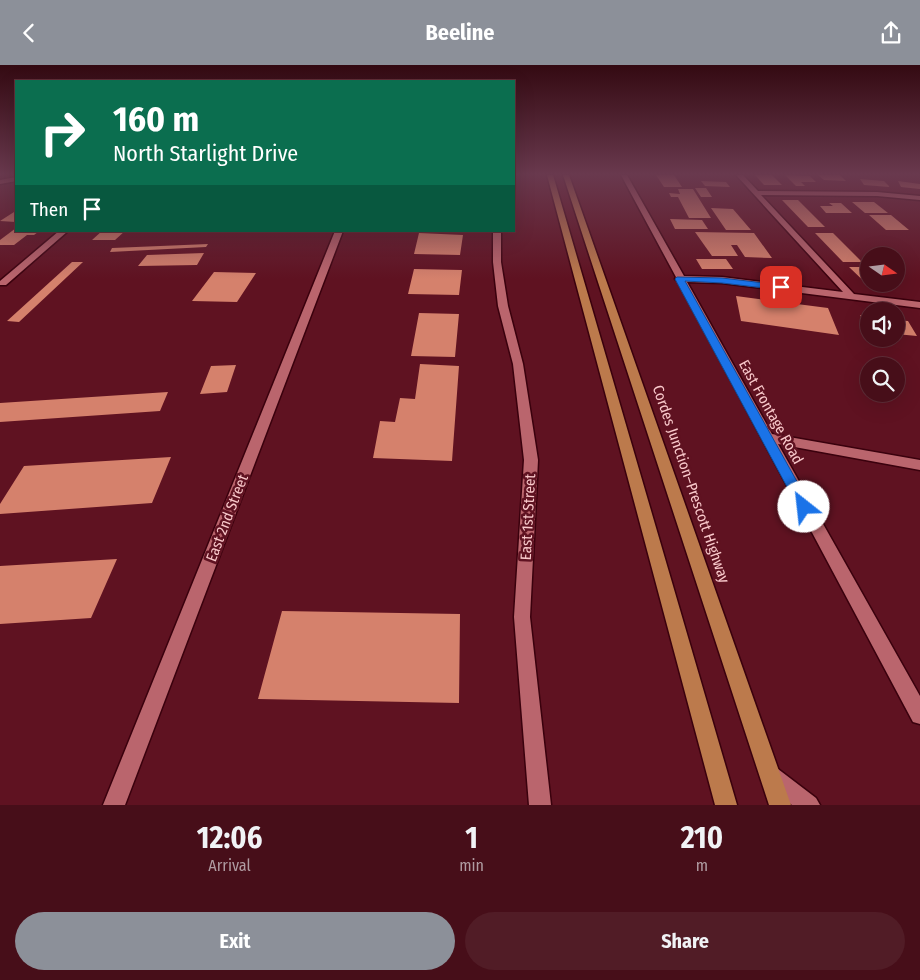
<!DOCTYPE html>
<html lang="en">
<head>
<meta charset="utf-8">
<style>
  :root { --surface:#470e19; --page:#511c26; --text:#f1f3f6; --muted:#b09ca2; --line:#5f2e38; --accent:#8c9099 }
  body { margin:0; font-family:"Fira Sans Condensed",sans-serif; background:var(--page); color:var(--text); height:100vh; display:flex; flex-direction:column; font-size:19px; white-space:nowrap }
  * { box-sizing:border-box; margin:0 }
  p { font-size:16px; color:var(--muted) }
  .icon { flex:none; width:28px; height:28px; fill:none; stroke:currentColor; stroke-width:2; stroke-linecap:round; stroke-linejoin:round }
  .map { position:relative; height:740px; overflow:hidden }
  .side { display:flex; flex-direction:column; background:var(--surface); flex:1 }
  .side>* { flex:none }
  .guide { position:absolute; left:15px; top:15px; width:500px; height:152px; border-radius:0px; box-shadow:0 5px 20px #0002,0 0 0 1px var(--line); background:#0b6e4f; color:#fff; overflow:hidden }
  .needle { width:32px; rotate:104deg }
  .tools { position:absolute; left:860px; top:182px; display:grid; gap:10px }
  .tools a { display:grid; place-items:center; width:45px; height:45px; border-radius:50%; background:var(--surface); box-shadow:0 5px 20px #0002,0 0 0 1px var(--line); font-size:25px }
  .pin { position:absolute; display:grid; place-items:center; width:42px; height:42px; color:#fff; margin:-21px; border-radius:10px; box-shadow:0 2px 8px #0006 }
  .me { position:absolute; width:55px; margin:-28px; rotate:331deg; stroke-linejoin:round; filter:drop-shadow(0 0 4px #0008) }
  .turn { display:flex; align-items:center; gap:18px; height:105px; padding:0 15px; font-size:22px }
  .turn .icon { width:65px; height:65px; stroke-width:2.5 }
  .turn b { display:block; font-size:35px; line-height:42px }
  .then { display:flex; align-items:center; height:48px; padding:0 15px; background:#0003; gap:10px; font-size:19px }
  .eta { display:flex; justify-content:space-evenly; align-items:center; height:85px; text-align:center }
  .eta b { font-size:30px; font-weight:700; line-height:35px }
  .action { display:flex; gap:10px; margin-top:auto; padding:10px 15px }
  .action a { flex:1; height:58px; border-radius:30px; background:var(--accent); color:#fff; font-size:20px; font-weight:700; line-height:58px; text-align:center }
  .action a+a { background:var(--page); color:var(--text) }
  header { display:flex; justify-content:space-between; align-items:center; height:65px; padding:0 15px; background:var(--accent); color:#fff; font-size:22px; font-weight:700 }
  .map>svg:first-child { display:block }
  .building { fill:#d5816c }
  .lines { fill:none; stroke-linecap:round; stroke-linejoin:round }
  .street-casing { stroke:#3a010d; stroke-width:3 }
  .primary-casing { stroke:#3a010d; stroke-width:3 }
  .street { fill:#ba656d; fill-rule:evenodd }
  .primary { fill:#bc7a4c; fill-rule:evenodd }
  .route { fill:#1a73e8; stroke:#114b97 }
  .labels { text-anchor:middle; stroke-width:5; stroke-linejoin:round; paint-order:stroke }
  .street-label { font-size:15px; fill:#facacc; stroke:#5f1221 }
</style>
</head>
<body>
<header><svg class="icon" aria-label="back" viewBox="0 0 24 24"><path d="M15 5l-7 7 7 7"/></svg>Beeline<svg class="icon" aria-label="share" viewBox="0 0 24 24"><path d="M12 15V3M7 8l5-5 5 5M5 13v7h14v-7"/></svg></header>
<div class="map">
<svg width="920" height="740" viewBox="0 0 920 740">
  <rect width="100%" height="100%" fill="#5f1221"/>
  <!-- building -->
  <path class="building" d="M 656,110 L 674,110 L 682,122 L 664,122 Z
    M 755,110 L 772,110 L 782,120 L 764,120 Z
    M 785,110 L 810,111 L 816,117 L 801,117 L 805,121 L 796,121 Z
    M 818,110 L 840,110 L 846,116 L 824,115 Z
    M 860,114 L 884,116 L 890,122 L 864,120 Z
    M 701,116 L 726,117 L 730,122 L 705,121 Z
    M 898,116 L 920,119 L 920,124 L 901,122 Z
    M 695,123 L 706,123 L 712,132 L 701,132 Z
    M 678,124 L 693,124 L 711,153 L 689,153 L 678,132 L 671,132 L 669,128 L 680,129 Z
    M 782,135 L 798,135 L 825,162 L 808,162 Z
    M 852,137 L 874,137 L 888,148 L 865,148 Z
    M 829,138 L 841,138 L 852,148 L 826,148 L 820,141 L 833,141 Z
    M 711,143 L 733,144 L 751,165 L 726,165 Z
    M 14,147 L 16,147 L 16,157 L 0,156 Z
    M 869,150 L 891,150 L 909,165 L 886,165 Z
    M 670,154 L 702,155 L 708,164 L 675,164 Z
    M 16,163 L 16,166 L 38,167 L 34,170 L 27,170 L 14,180 L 0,180 L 0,175 Z
    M 102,166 L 125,166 L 115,175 L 92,175 Z
    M 695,167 L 754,168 L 772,193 L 745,192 L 737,180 L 731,180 L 738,191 L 712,191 Z
    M 419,168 L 463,170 L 460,190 L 414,189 Z
    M 815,168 L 833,168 L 862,197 L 843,197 Z
    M 208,179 L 206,182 L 110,187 L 112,183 Z
    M 204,188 L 197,200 L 138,201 L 147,190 Z
    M 696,194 L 726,194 L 733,204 L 702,204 Z
    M 72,197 L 83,197 L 19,257 L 7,256 Z
    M 849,202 L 869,202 L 869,219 L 886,219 L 893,225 L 873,225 Z
    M 414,204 L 462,205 L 459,230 L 408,229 Z
    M 214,207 L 256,208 L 237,237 L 192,236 Z
    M 736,231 L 828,243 L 839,270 L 741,256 Z
    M 419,248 L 459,249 L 455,292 L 411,291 Z
    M 860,250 L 869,251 L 869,267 Z
    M 896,255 L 908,256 L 917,271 L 896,269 Z
    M 420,299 L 459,301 L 452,396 L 373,393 L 380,356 L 395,357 L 400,333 L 415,334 Z
    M 236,300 L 227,327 L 200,329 L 211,301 Z
    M 168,327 L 160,346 L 0,357 L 0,338 Z
    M 171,392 L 152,438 L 0,449 L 0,439 L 24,401 Z
    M 117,494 L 91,553 L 0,559 L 0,501 Z
    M 282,546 L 460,549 L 459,638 L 258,634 Z"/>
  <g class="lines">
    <!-- street casing -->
    <g class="street-casing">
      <path id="street" d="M 621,110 L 627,110 L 684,211 L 722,212 L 843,227 L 736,110 L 743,110 L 758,126 L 877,127 L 920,131 L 920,135 L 877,131 L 761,130 L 854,229 L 920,237 L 920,243 L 722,218 L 687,217 L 772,369 L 920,395 L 920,405 L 778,379 L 920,631 L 920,659 L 913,657 L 678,216 L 675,214 L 676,212 Z
        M 16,112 L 16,116 L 0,119 L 0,115 Z
        M 59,166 L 68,166 L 6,220 L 0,220 L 0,216 Z
        M 335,166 L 343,166 L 125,740 L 103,740 Z
        M 493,166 L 501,166 L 501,197 L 508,241 L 523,299 L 538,395 L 530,552 L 551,740 L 529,740 L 514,552 L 524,395 L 513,299 L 498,241 L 493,197 Z
        M 771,701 L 778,704 L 816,733 L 820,740 L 792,740 L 764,718 L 761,711 L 764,704 Z"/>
    </g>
    <!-- primary casing -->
    <g class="primary-casing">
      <path id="primary" d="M 547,110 L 553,110 L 737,740 L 715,740 Z
        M 563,110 L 569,110 L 791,740 L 769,740 Z"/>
    </g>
    <!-- street -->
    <use href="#street" class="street"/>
    <!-- primary -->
    <use href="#primary" class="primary"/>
  </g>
  <!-- sky -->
  <linearGradient id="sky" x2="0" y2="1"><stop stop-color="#340a12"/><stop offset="0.51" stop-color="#69394e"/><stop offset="1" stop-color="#69394e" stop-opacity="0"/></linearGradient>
  <rect width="920" height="214" fill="url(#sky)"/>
  <!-- route -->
  <path class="route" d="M 677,212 L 722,213 L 781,220 L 785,222 L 781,225 L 722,218 L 685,216 L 809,438 L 811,442 L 809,446 L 804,447 L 800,446 L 675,214 Z"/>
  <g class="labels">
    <!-- street labels -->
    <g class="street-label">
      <text transform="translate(771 347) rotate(61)" y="5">East Frontage Road</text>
      <text transform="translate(691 419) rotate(71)" y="5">Cordes Junction–Prescott Highway</text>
      <text transform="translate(528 452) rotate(-87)" y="5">East 1st Street</text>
      <text transform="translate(227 453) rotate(-69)" y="5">East 2nd Street</text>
    </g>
  </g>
</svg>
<div class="tools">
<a><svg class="needle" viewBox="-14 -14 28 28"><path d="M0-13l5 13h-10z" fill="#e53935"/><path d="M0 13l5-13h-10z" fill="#b09ca2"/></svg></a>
<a><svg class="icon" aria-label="sound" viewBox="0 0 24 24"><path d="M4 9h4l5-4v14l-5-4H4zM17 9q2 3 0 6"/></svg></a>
<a><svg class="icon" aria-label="search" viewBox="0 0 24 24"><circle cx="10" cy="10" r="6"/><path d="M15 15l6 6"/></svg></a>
</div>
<div class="pin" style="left:781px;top:222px;background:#d93025"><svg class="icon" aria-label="arrive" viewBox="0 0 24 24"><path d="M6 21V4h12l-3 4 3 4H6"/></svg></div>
<svg class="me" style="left:804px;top:442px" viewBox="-20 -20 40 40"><circle r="19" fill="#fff"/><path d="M0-13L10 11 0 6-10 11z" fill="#1a73e8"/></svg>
<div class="guide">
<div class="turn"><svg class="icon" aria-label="right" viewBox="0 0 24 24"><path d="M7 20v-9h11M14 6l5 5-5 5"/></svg><div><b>160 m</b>North Starlight Drive</div></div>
<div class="then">Then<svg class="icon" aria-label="arrive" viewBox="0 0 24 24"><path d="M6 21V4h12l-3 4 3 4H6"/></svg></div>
</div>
</div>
<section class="side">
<div class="eta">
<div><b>12:06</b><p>Arrival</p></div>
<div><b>1</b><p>min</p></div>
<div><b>210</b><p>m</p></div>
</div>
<div class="action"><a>Exit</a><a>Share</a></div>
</section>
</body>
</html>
